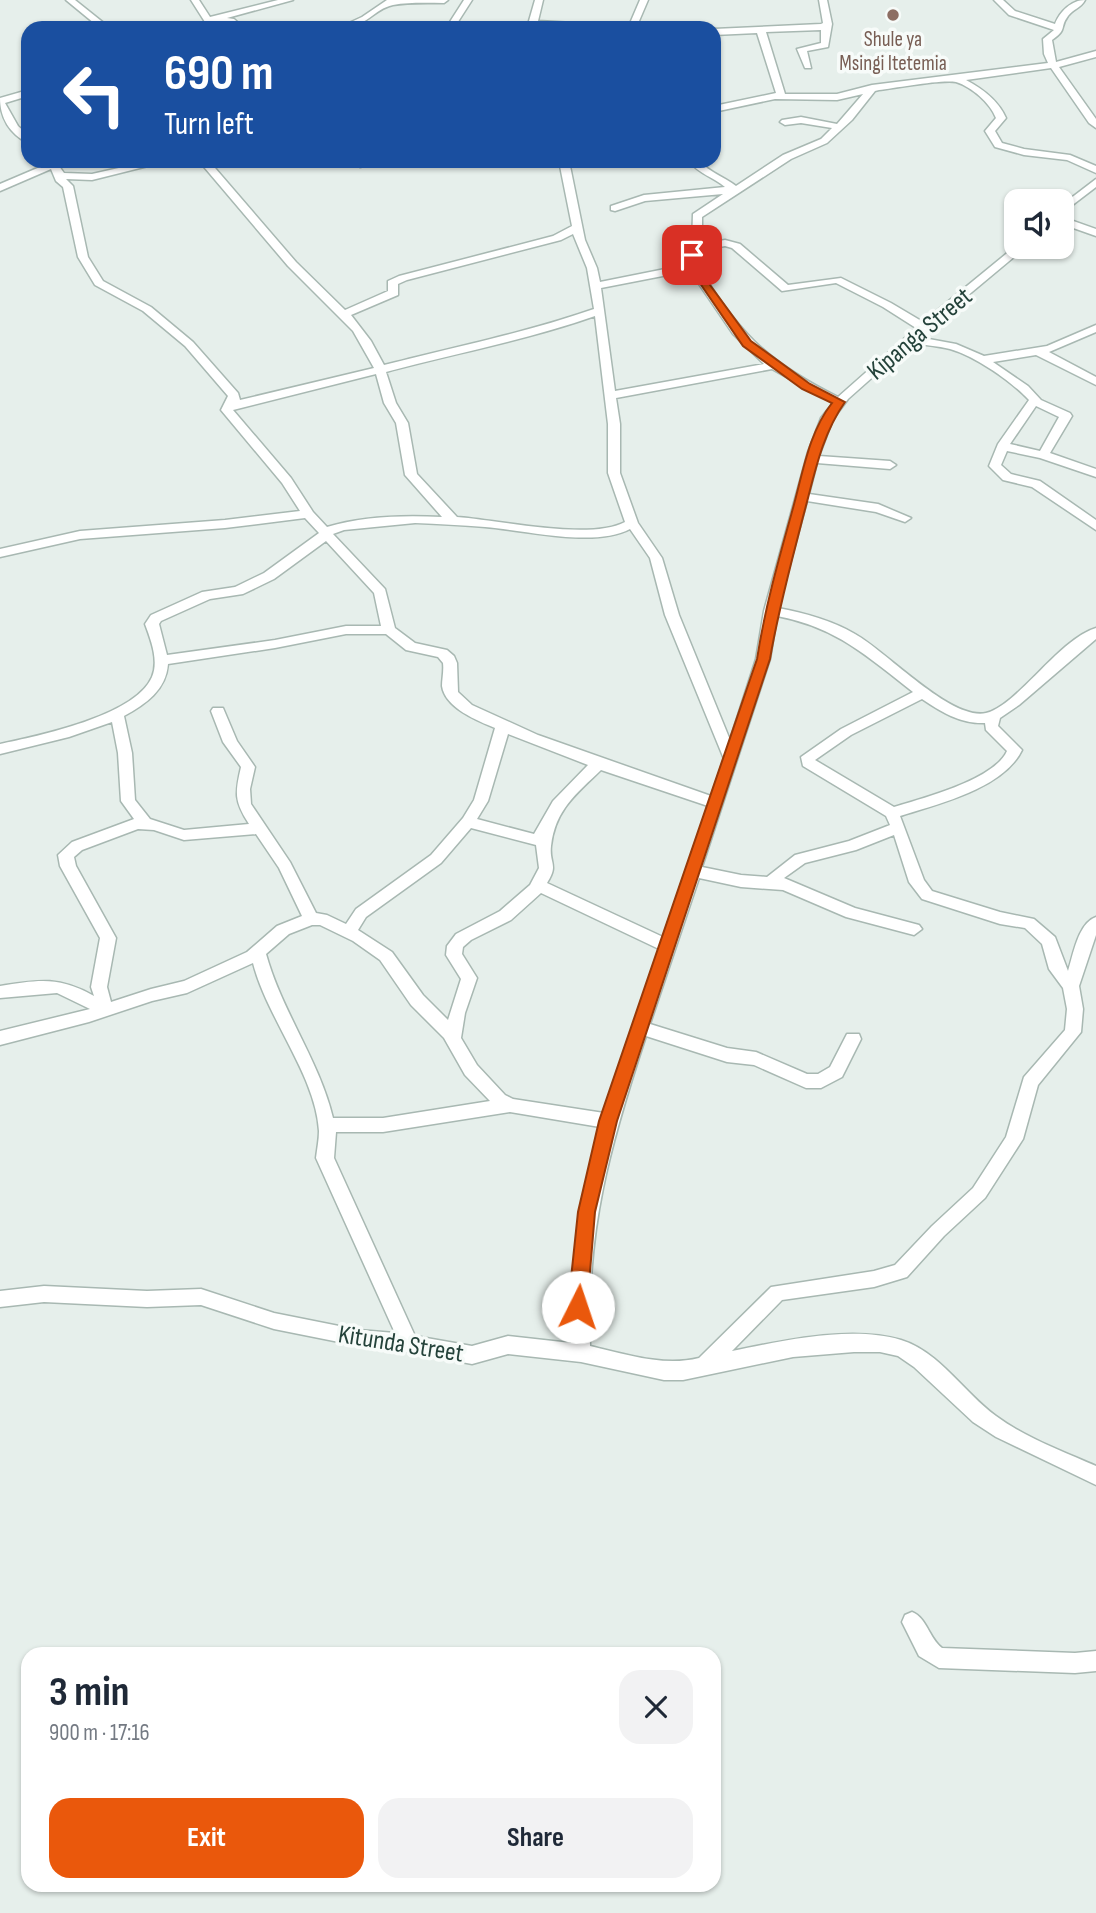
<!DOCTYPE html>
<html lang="en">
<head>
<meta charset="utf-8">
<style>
  :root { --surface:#fff; --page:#f2f2f3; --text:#1f2937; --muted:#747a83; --accent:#ea580c }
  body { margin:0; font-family:"Sofia Sans Condensed",sans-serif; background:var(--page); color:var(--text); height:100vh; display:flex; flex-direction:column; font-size:26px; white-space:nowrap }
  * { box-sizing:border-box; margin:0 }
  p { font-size:23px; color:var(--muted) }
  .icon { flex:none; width:38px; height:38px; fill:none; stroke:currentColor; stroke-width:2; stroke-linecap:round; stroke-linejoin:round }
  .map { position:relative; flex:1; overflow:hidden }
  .sheet { position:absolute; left:21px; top:1647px; width:700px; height:245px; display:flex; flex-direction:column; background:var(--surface); border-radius:21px; box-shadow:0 2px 5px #0004 }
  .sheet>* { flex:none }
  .hud { position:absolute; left:21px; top:21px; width:700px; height:147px; border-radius:21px; box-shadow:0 2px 5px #0004; background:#1a4fa0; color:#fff; overflow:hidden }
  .tools { position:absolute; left:1004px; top:189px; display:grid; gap:14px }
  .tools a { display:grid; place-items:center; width:70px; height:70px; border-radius:14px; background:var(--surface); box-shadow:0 2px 5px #0004; font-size:35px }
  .pin { position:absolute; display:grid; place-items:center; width:60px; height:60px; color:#fff; margin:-30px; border-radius:14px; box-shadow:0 4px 10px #0006 }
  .me { position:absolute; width:77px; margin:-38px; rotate:4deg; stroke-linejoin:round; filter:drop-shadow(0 0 5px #0008) }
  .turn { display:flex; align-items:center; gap:24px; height:147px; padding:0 28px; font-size:32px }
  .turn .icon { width:91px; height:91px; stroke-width:2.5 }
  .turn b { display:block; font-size:49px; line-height:60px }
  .round { display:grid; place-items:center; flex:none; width:74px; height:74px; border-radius:21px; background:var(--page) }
  .headline { display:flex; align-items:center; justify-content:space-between; height:119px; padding:0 28px }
  h1 { font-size:42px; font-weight:700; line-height:52px }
  .primary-button { display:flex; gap:14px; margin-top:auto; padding:14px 28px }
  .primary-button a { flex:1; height:80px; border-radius:21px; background:var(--accent); color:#fff; font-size:28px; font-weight:700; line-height:80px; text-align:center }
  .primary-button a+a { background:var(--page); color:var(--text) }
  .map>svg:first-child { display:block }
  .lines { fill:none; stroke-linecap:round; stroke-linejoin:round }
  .street-casing { stroke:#a8b8b2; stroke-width:3 }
  .street { fill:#fff; fill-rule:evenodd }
  .route { fill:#ea580c; stroke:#983908; stroke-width:2 }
  .education-dot { fill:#8d6e63; stroke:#f7fbf9; stroke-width:2.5 }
  .labels { text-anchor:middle; stroke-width:7; stroke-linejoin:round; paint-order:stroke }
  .far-education-label { font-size:21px; fill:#785e54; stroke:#f7fbf9 }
  .street-label { font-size:26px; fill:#24423a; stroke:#f7fbf9 }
</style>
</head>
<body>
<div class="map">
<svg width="1096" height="1913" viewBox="0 0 1096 1913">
  <rect width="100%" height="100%" fill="#e6efeb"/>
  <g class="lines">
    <!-- street casing -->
    <g class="street-casing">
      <path id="street" d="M 66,0 L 75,0 L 110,28 L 100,28 Z
        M 191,0 L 199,0 L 210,17 L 278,0 L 293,0 L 227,18 L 234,19 L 244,28 C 233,28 224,23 213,21 L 213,28 L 205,28 L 205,22 Z
        M 387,0 L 448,0 L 444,3 C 428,3 409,2 393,5 C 373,9 368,28 338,28 L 362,17 Z
        M 464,0 L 472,0 L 454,28 L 446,28 Z
        M 535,0 L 543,0 L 538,21 L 610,25 L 614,28 L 536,26 L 527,28 Z
        M 640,0 L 648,0 L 636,28 L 628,28 Z
        M 819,0 L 827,0 L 832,24 L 828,47 L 807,51 L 811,68 L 805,68 L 797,49 L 821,43 L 821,30 L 766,32 L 785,94 L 837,94 L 872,85 L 1048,63 L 1044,54 L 1043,39 L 1054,30 L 1009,15 L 994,0 L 1003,0 L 1015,11 L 1055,24 C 1060,11 1072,0 1085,0 C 1081,8 1073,9 1068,16 C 1059,28 1068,29 1052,40 L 1056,62 L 1096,51 L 1096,57 L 1059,67 L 1096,119 L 1096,128 L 1089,123 L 1051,68 L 966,80 C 983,89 998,100 1006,118 L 995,131 L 1002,143 L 1024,149 L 1070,155 L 1096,166 L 1096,173 L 1067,160 L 1024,155 L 995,147 L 985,131 L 996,118 C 990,103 972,87 956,82 C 943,79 895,88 879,90 L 875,91 L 852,120 L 827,143 L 791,159 L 702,217 L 702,244 L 725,240 L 740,244 L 788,285 L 841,278 L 891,303 L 923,322 L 1017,245 L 1026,247 L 918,337 L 956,344 L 984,356 L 1047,346 L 1096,325 L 1096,332 L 1049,352 L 1096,377 L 1096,385 L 1036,355 L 993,362 L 1028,386 L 1041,400 L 1070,413 L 1072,416 L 1050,453 L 1096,469 L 1096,477 L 1040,458 L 1007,451 L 1001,465 L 1011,474 L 1040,481 L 1096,520 L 1096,530 L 1032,487 L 1003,480 L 989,466 L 998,444 L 1029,400 C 1011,381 975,356 950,349 C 938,346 924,345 911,343 L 848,399 L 833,419 L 819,456 L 890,461 L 896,465 L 890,469 L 817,463 L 809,494 L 878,504 L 911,518 L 905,522 L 876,512 L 807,501 L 778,608 C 805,613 831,620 855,634 C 886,651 951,721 986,713 C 1018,705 1059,639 1096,628 L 1096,639 L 1019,705 L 1000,718 L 998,726 L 1022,750 C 1004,788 939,804 900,816 L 924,880 L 932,891 L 1000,912 L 1034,919 L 1055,937 L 1068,971 C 1073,956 1078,923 1096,917 L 1096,935 L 1079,986 L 1083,1009 L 1081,1032 L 1038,1085 L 1023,1139 L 985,1198 L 944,1236 L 907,1277 L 874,1287 L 782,1300 L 732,1351 C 782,1341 851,1325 901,1340 C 940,1352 964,1393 996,1416 C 1026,1438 1062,1451 1096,1466 L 1096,1485 L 996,1437 L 973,1422 L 914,1367 L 898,1356 L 880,1352 L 854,1352 L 793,1357 L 683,1380 L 664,1380 L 581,1362 L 508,1354 L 472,1364 L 409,1352 L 359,1346 L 274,1329 L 201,1305 L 147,1307 L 44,1302 L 0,1307 L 0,1291 L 44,1286 L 147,1291 L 201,1289 L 274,1313 L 359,1330 L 395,1333 L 316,1158 C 317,1149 319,1140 319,1131 C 316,1076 267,1018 253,963 L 187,993 L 152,1001 L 89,1022 L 0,1045 L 0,1031 L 90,1009 L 57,993 L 0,998 L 0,986 C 39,980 58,976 94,996 L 91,987 L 100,938 L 60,866 L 58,855 L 72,842 L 134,819 L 121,801 L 118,753 L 112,722 L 69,737 L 0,754 L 0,744 C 38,736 135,716 152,677 C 159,661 151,640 145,624 L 151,615 L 202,592 L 235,587 L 264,573 L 319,533 L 305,518 L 225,528 L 80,539 L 0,557 L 0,549 L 80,531 L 225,520 L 300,511 L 282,483 L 221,410 L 228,396 L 185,346 L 143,311 L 95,285 L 78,257 L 63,187 L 56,181 L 51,169 L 0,191 L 0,184 L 47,164 L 45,161 L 66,161 L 59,166 L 64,173 L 92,174 L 150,161 L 168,161 L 92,180 L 66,179 L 73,186 L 88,257 L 103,281 L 151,307 L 193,342 L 238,393 L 240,400 L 374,368 L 353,331 L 288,266 L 199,161 L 209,161 L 296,262 L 345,310 L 388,291 L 388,281 L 399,276 L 553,236 L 572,226 L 559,161 L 569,161 L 585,240 L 597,268 L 600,282 L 670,268 L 683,262 L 692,244 L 693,214 L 723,194 L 645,201 L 615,211 L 611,210 L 611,206 L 644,195 L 725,187 C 713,177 699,174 689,161 L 699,161 C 709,172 724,177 736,186 L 783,155 L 821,139 L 832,128 L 801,123 L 785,125 L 780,122 L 782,120 L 801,117 L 837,124 L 863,94 L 837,100 L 775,99 L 714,112 L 714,106 L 776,93 L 757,33 L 714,35 L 714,29 L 821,24 L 823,23 ZM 573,234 L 587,268 L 594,309 C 525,333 454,347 384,365 L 371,341 L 351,315 L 398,295 L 398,284 L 407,280 L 561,240 ZM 725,246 L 732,248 L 782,291 L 836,283 L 883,307 L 916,328 L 838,397 C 763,360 738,331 694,260 L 699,251 ZM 688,268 L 733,334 L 764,364 L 615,391 L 601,288 L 673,274 ZM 595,316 L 608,424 L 608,473 L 625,522 C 589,541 500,520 457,517 L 417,474 L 408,423 L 396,403 L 386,372 C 456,353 527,340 595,316 ZM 772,369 L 833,403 L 821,418 L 808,452 L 764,611 L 756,659 L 730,740 L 679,615 L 662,558 L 638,523 L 620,473 L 620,424 L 616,398 ZM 376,374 L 384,403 L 396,423 L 405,475 L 442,517 C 405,515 363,516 327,527 L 313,512 L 291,478 L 233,410 ZM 1036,406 L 1059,417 L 1040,451 L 1010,444 ZM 415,523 C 438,524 462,525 485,527 C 524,530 595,548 630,529 L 650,558 L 665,615 L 724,759 L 711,796 L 538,735 L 472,705 L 458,692 L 457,663 L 454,656 L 447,650 L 415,643 L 395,628 L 385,589 L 333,534 L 344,530 ZM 326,541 L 374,593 L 381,626 L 346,626 L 275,640 L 167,655 L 159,624 L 161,621 L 210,599 L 243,594 L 274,579 ZM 777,616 C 836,627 867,656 913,692 L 841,729 L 801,757 L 803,766 L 886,816 L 890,825 L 849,841 L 795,855 L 767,877 L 741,875 L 702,867 L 770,659 ZM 346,634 L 386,634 L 406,650 L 438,657 L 443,663 C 444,671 442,679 442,686 C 445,708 478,721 495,728 L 474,800 L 463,818 L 431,855 L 356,909 L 346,924 L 327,915 L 316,913 L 290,862 L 251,804 L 250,789 L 255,767 L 237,741 L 223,708 L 213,708 L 211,711 L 223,742 L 241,767 C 235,793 234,801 249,824 L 184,830 L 150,819 L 135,800 L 132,753 L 124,716 C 146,704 166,690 168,664 L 275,648 ZM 922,699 C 941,712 961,724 985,723 L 986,730 L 1007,751 C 994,780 923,798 894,807 L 815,760 L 851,735 ZM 508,734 L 588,765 L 553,801 L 534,834 L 477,819 L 488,801 ZM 601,770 L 708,806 L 663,937 L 547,883 C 559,864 549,864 551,846 C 555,810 576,794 601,770 ZM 471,828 L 536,845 L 539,868 L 530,885 L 500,911 L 456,934 L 447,946 L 446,955 L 461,979 L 448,1020 L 423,995 L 392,952 L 358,930 L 366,917 L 441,863 ZM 138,829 L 154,830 L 184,840 L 256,834 L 279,868 L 302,916 L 277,926 L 247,952 L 184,981 L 151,989 L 111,1002 L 107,987 L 116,938 L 76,866 L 74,857 L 82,850 ZM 894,835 L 909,882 L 922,899 L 1000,924 L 1025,928 L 1042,944 L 1049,969 L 1063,988 L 1067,1009 L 1065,1030 L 1024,1077 L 1006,1137 L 973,1188 L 932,1226 L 895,1265 L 874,1271 L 771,1287 L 699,1358 C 663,1367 626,1354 590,1346 C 586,1230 610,1145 646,1036 L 727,1062 L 754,1065 L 806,1088 L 821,1088 L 842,1077 L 861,1039 L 859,1034 L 847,1034 L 830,1067 L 818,1074 L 807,1074 L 756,1052 L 727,1048 L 650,1024 L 699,878 L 741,887 L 783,890 L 846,917 L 914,935 L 922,929 L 919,925 L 855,908 L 784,878 L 805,863 L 856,850 ZM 541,893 L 659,949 L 604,1113 L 513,1099 L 505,1095 L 477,1065 L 461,1038 L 465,1013 L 477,978 L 462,954 L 463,947 L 471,940 L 511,920 ZM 312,925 L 320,925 L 353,941 L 380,960 L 411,1005 L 444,1038 L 465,1075 L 490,1101 L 383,1118 L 333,1118 C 319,1060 282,1012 266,954 L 289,934 ZM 510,1112 L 600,1127 C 580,1199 569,1268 571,1343 L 508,1336 L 472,1346 L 415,1336 L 334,1158 L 336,1132 L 383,1132 Z
        M 28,90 L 28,96 L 5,103 L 18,126 L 28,135 L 28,143 C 10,134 0,118 0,98 Z
        M 349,161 L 385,161 L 360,167 Z
        M 1096,179 L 1096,187 L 1062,213 L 1062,205 Z
        M 1062,217 L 1096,229 L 1096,236 L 1062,224 Z
        M 912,1612 C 927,1618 929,1638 942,1648 L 1075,1653 L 1096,1651 L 1096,1671 L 1075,1673 L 939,1668 L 919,1656 L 902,1622 L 905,1615 Z"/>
    </g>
    <!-- street -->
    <use href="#street" class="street"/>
  </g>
  <!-- route -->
  <path class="route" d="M 688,253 L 695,253 L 694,260 L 710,285 L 751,341 L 810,384 L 845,402 C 821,436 814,477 803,517 C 791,564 778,611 770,659 L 617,1121 L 595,1212 L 587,1307 L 584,1313 L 578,1316 L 571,1313 L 568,1307 L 578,1212 L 599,1121 L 757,659 C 765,607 779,558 793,508 C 803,472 809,432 832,403 L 802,389 L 743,346 L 684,260 Z"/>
  <!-- markers -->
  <circle class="education-dot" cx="893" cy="15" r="7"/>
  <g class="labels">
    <!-- far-education labels -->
    <g class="far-education-label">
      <text x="893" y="46">Shule ya<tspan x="893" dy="24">Msingi Itetemia</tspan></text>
    </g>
    <!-- street labels -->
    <g class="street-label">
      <text transform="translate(919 333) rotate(-40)" y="9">Kipanga Street</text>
      <text transform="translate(401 1343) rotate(9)" y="9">Kitunda Street</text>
    </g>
  </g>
</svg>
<div class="tools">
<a><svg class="icon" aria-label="sound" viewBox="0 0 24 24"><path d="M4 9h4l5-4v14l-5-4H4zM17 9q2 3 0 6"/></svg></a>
</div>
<div class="pin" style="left:692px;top:255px;background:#d93025"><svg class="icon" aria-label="arrive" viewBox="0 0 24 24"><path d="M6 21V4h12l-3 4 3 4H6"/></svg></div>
<svg class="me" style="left:578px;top:1307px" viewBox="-20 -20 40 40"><circle r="19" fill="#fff"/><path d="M0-13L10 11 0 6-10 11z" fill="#ea580c"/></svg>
<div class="hud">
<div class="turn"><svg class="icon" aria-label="left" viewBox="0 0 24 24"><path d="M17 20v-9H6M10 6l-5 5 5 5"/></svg><div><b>690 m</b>Turn left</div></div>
</div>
<section class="sheet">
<div class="headline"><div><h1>3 min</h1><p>900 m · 17:16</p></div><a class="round"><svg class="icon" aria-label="close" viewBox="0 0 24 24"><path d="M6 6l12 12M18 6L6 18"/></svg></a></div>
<div class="primary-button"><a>Exit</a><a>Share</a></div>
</section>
</div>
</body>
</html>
